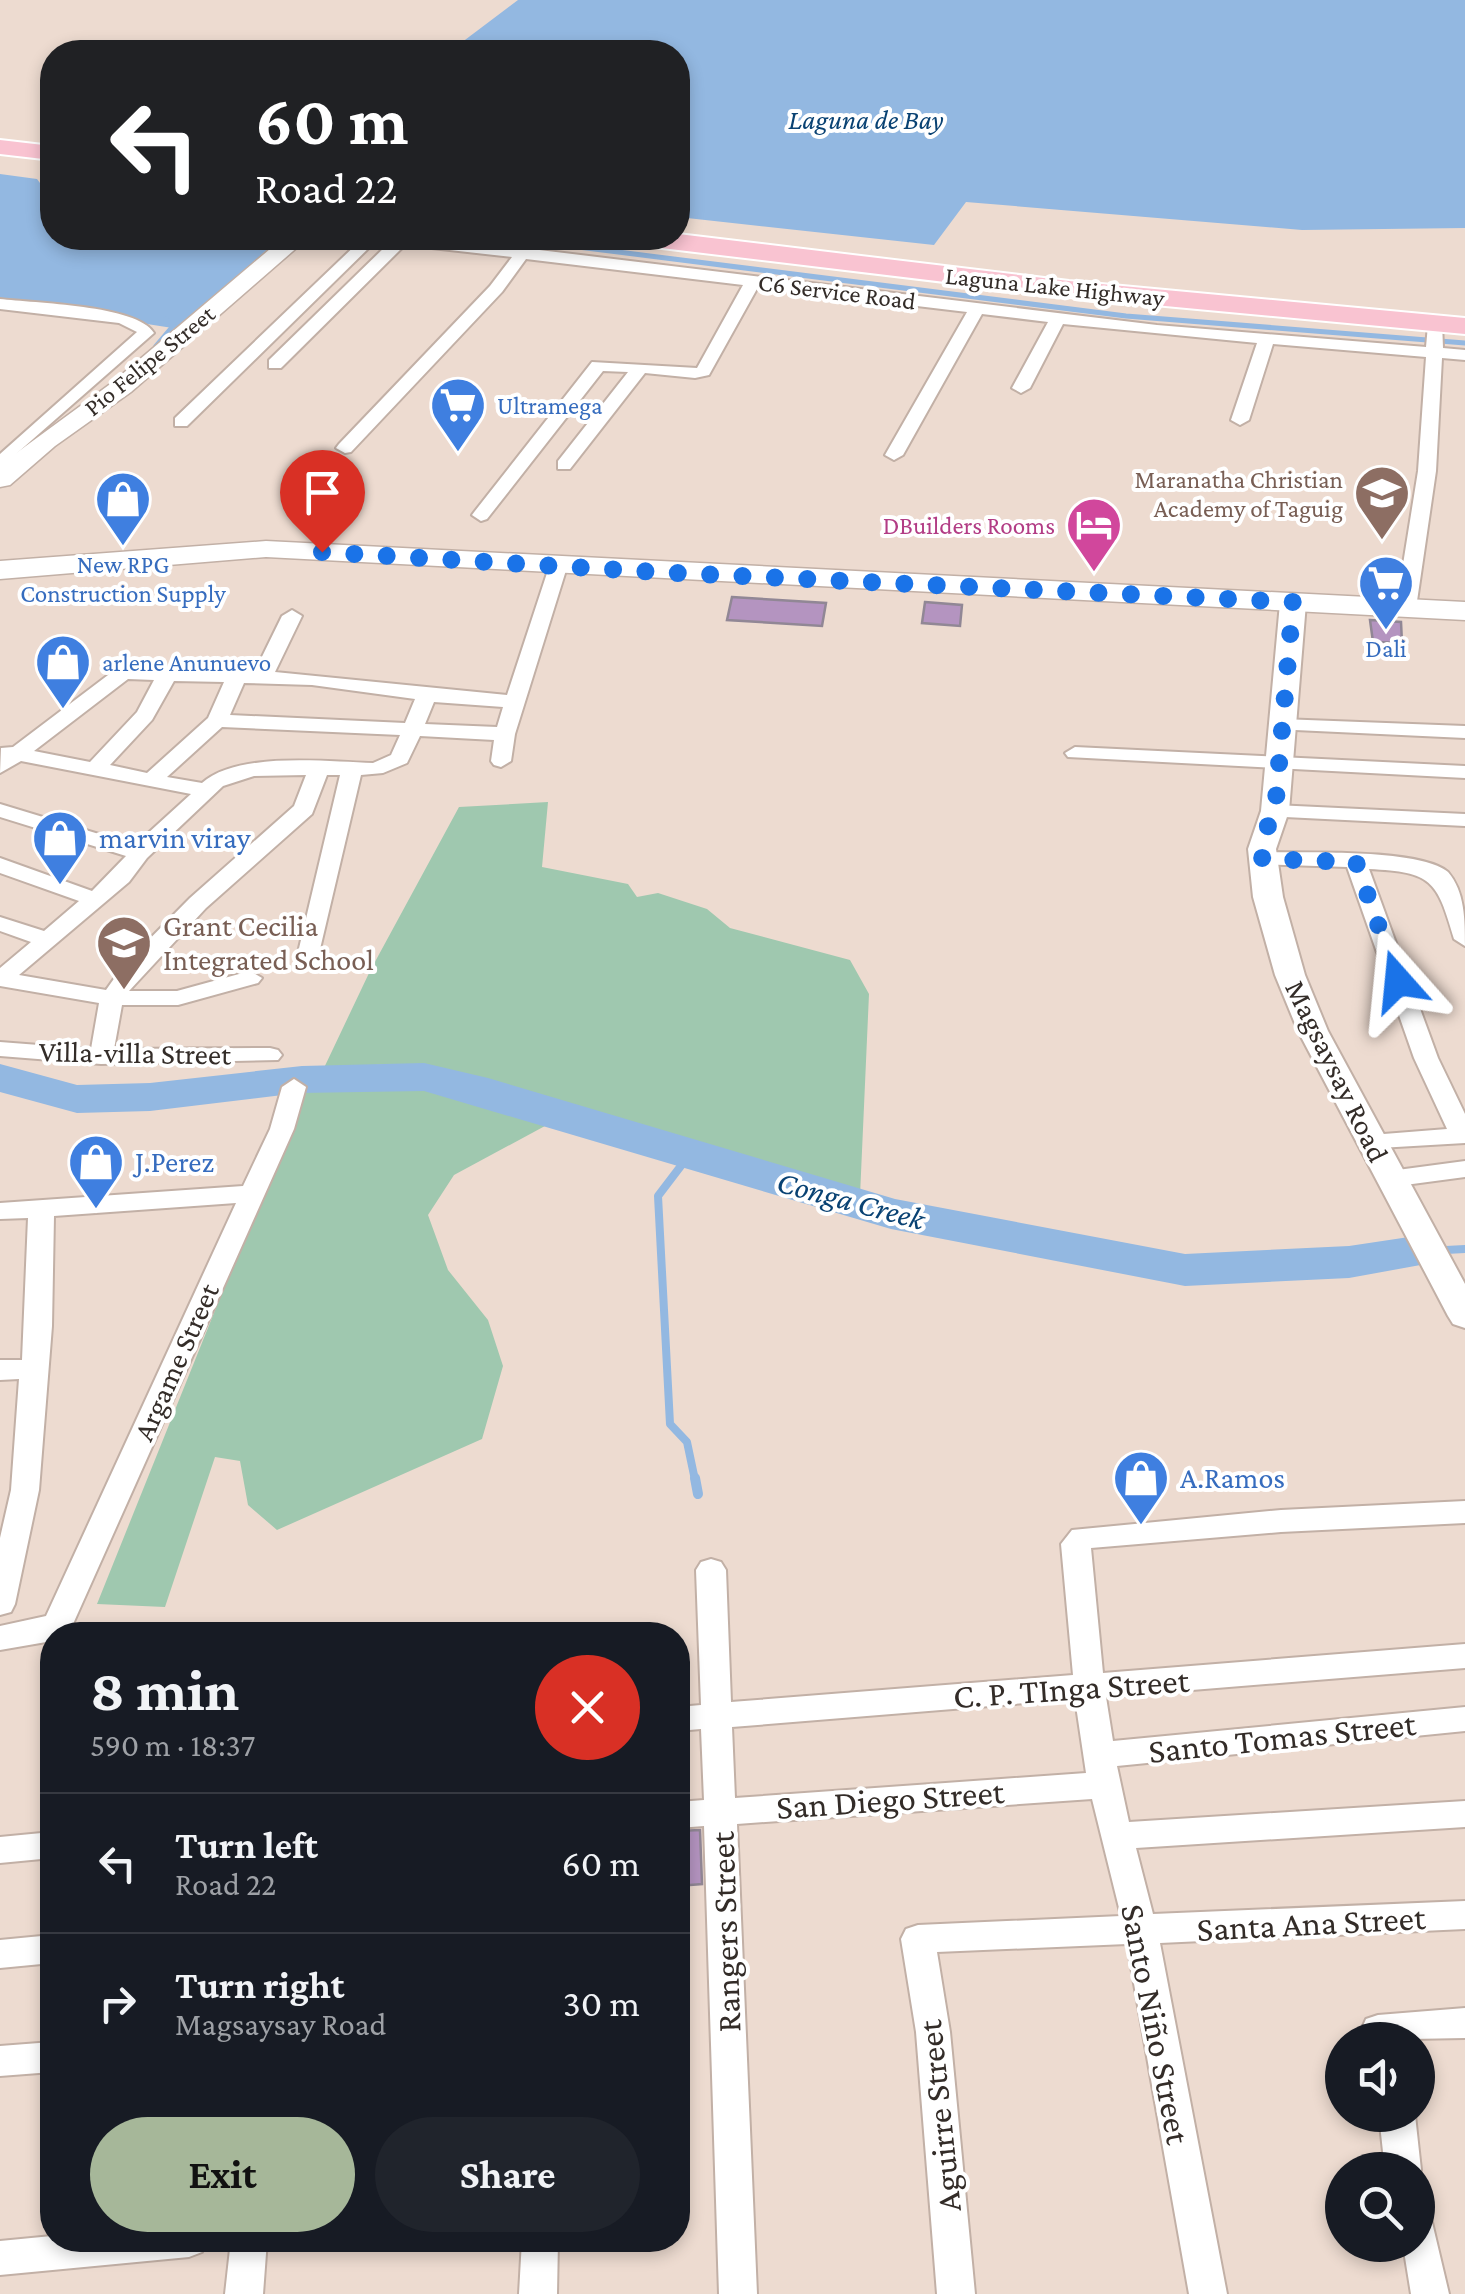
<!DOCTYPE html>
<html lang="en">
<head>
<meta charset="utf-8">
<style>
  :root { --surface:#171b24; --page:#20242c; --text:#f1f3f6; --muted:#9ea1a6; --line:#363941; --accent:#a6b799 }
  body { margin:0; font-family:"Crimson Pro",serif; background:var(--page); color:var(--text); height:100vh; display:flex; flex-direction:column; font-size:38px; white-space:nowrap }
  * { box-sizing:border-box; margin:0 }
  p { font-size:32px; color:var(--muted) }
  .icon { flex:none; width:55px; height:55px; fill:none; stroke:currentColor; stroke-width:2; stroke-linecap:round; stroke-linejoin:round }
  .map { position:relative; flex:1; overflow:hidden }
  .drawer { position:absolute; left:40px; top:1622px; width:650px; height:630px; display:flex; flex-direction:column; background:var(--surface); border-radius:40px; box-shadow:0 5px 15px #0003 }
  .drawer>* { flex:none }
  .top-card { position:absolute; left:40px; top:40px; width:650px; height:210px; border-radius:40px; box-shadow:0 5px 15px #0003; background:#202124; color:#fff; overflow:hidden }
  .tools { position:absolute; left:1325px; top:2022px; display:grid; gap:20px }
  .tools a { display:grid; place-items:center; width:110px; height:110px; border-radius:50%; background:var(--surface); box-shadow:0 5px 15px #0003; font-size:50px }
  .pin { position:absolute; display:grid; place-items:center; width:85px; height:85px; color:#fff; margin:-102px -42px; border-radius:50% 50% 50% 0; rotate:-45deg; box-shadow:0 0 10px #0007 }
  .pin .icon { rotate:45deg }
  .me { position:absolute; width:110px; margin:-55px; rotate:342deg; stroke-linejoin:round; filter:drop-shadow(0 0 8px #0008) }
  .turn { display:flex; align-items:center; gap:35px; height:210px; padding:0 50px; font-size:45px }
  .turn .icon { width:130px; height:130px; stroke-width:2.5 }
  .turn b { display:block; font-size:70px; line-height:85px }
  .round { display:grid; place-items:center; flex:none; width:105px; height:105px; border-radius:52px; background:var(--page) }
  .headline { display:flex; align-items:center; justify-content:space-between; height:170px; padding:0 50px }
  h1 { font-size:60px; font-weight:700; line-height:75px }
  .button { display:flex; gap:20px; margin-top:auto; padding:20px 50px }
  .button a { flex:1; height:115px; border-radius:60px; background:var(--accent); color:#111; font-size:40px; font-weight:700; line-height:115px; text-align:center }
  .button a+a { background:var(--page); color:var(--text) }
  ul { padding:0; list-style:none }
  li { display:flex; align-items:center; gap:30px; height:140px; padding:0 50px; border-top:2px solid var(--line) }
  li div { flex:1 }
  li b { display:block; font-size:38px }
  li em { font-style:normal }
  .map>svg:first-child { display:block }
  .green { fill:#9fc8af }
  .water { fill:#93b8e1 }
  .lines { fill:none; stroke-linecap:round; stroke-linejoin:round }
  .stream-far2 { stroke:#93b8e1; stroke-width:5 }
  .stream-far1 { stroke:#93b8e1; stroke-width:8 }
  .stream { stroke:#93b8e1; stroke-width:10 }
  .river { fill:#93b8e1; fill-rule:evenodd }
  .building { fill:#b494c0; stroke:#918795; stroke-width:2.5 }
  .minor-casing { stroke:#c2b0a6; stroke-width:4 }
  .tertiary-casing { stroke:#c2b0a6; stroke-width:4 }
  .secondary-casing { stroke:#c2b0a6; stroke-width:3 }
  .primary-casing { stroke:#fff; stroke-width:4 }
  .minor { fill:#fff; fill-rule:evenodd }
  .tertiary { fill:#fff; fill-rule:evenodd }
  .secondary { fill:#fff; fill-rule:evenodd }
  .primary { fill:#f9c3d1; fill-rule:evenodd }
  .route { stroke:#1a73e8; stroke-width:18; stroke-dasharray:0 32.4 }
  .labels { text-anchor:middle; stroke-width:8; stroke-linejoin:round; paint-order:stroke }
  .far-street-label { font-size:25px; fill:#332c28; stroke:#fff }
  .far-shop-label { font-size:25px; fill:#366cbe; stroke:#fff; text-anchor:start }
  .far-education-label { font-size:25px; fill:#785e54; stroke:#fff; text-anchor:end }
  .far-hotel-label { font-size:25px; fill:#b23c85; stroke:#fff; text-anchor:end }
  .far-water-label { font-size:28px; font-style:italic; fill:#094273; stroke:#fff }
  .shop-label { font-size:30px; fill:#366cbe; stroke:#fff; text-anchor:start }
  .education-label { font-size:30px; fill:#785e54; stroke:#fff; text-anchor:start }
  .street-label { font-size:30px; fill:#332c28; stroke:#fff }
  .water-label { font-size:32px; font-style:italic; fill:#094273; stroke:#fff }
  .near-street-label { font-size:35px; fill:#332c28; stroke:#fff }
</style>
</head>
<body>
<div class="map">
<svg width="1465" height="2294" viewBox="0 0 1465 2294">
  <rect width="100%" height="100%" fill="#eddbd0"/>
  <!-- green -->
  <path class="green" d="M 548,802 L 542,867 L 628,884 L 637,897 L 658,893 L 707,909 L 730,928 L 850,960 L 869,994 L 860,1196 L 434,1068 L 387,1064 L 323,1070 L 370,971 L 459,807 Z
    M 423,1080 L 556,1120 L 454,1175 L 428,1215 L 448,1270 L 488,1320 L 503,1366 L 482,1439 L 277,1530 L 248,1505 L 240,1461 L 215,1457 L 165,1607 L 97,1604 L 306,1084 Z"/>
  <!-- water -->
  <path class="water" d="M 518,0 L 1465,0 L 1465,228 L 1302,230 L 966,202 L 934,245 L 678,217 L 678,52 L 449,52 Z
    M 0,174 L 37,179 L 52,199 L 52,238 L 158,238 L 206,244 L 212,238 L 280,238 L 179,329 L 0,301 Z"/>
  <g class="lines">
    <!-- stream-far2 -->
    <path class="stream-far2" d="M 507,238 L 1126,316 L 1465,343
      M 156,346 L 173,326 L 166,319"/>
    <!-- stream-far1 -->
    <path class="stream-far1" d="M 690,1154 L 658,1196 L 670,1424 L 687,1442 L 695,1480
      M 1446,1250 L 1465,1249"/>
    <!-- stream -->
    <path class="stream" d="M 695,1478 L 698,1494"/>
    <!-- river -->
    <path class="river" d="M 424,1063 L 488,1078 L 895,1199 L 1185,1254 L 1349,1246 L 1409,1237 L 1426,1242 L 1433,1253 L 1426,1264 L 1349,1278 L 1185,1286 L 891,1229 L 424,1091 L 299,1093 L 150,1111 L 77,1113 L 0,1092 L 0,1064 L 77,1085 L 150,1083 L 302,1066 Z"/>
  </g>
  <!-- building -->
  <path class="building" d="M 732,597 L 826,603 L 822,626 L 727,620 Z
    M 925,602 L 962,605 L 960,626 L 922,623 Z
    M 1370,620 L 1401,622 L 1402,643 L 1373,642 Z
    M 700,1830 L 702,1884 L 678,1886 L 678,1831 Z"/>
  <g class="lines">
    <!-- minor casing -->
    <g class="minor-casing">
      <path id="minor" d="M 363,238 L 379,238 L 187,426 L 175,426 L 175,418 Z
        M 382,238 L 424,238 L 523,248 L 1157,325 L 1426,347 L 1428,325 L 1442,322 L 1443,348 L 1465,350 L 1465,360 L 1442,358 L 1436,471 L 1416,608 L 1406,614 L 1396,608 L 1418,471 L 1426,357 L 1273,344 L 1249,420 L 1240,425 L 1231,420 L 1257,343 L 1063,324 L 1030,388 L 1021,393 L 1012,388 L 1048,322 L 982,314 L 903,455 L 894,460 L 885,455 L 967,312 L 758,287 L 709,375 L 695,378 L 645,373 L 570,469 L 558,469 L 558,461 L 628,372 L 603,371 L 487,519 L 481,521 L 472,515 L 475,511 L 592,362 L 697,368 L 743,285 L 526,259 L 502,292 L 351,452 L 345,453 L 336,448 L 339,444 L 490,286 L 512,257 L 405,245 L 281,368 L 269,368 L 269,360 L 389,243 Z
        M 0,299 C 33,303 138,305 154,333 L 0,468 L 0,454 L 137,332 L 119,323 L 0,309 Z
        M 558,561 L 567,567 L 515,734 L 511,761 L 501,767 L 494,765 L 491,761 L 494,740 L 420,736 L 407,763 L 383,773 L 361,775 L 316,966 L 308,968 L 296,961 L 340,775 L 327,775 L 312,814 L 206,908 L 129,991 L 177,991 L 250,971 L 262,978 L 258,983 L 178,1005 L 122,1005 L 114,1049 L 270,1048 L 278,1050 L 282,1055 L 278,1060 L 101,1064 L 0,1056 L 0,1042 L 91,1049 L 99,1003 L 0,986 L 0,968 L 31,942 L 0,931 L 0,917 L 44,931 L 79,901 L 0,873 L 0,858 L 92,891 L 126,856 L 0,817 L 0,804 L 135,845 L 191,794 L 21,761 L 0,773 L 1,748 L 13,747 L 116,669 L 255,671 L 282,616 L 292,610 L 302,616 L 275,672 L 507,695 L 549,567 ZM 128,679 L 154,680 L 137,712 L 90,762 L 34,751 ZM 174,681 L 224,682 L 208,718 L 147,773 L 110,765 L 152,720 ZM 244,683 L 312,685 L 415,699 L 405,723 L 230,715 ZM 434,702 L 503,707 L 497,727 L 425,724 ZM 222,727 L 400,735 L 391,755 L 373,763 C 328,762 238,751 202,783 L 167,777 ZM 306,775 L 294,806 L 190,898 L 123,966 L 106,990 L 19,975 L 129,882 L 147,858 L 223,786 L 254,776 Z
        M 1281,719 L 1465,726 L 1465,738 L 1274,729 L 1271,725 L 1274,721 Z
        M 1075,747 L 1465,766 L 1465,778 L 1068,757 L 1065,753 Z
        M 1275,805 L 1465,814 L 1465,826 L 1267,816 L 1264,811 Z
        M 1262,852 C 1300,853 1421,848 1448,872 C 1465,892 1465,920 1465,946 L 1454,939 C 1437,880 1432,872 1369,869 L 1438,1058 L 1465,1114 L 1465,1143 L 1362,1149 L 1359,1143 L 1362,1137 L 1371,1135 L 1447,1129 L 1414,1058 L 1347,867 L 1254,864 L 1251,859 L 1254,854 Z
        M 294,1079 L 306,1087 L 294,1129 L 73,1624 L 65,1635 L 52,1635 L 52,1641 L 0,1650 L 0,1626 L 46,1616 L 236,1203 L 54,1216 L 52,1326 L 39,1490 L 15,1604 L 11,1612 L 0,1615 L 0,1538 L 11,1490 L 19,1379 L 0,1380 L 0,1360 L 22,1360 L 28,1218 L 0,1219 L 0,1203 L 243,1186 L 270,1129 L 282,1087 Z
        M 1465,1161 L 1465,1177 L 1390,1187 L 1377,1179 L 1390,1171 Z
        M 1465,1501 L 1465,1523 L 1281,1532 L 1091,1548 L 1103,1673 L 1465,1644 L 1465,1668 L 1106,1697 L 1113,1741 L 1465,1707 L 1465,1731 L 1117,1766 L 1129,1822 L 1465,1801 L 1465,1827 L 1136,1848 L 1153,1914 L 1465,1901 L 1465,1929 L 1160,1943 L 1227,2294 L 1189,2294 L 1127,1944 L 937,1952 L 950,2032 L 975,2294 L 937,2294 L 916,2032 L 901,1939 L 906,1929 L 918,1925 L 1121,1916 L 1092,1799 L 737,1824 L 757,2294 L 719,2294 L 704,1826 L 678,1828 L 678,1802 L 704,1800 L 701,1729 L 678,1731 L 678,1707 L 701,1705 L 696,1570 L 701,1562 L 711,1559 L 721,1562 L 726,1570 L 731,1702 L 1073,1675 L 1061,1544 L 1072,1530 L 1281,1510 ZM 1075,1699 L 1086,1773 L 735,1798 L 732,1727 Z
        M 52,1832 L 52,1858 L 0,1863 L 0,1837 Z
        M 52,1935 L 52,1963 L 0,1968 L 0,1940 Z
        M 1465,2008 L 1465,2038 L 1357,2040 L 1366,2019 L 1378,2015 Z
        M 52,2042 L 52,2072 L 0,2076 L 0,2046 Z
        M 1379,2115 L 1415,2115 L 1421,2170 L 1418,2177 L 1418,2170 L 1385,2170 Z
        M 1418,2213 L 1431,2218 L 1449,2294 L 1411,2294 L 1403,2245 L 1418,2245 Z
        M 52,2236 L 52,2240 L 207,2240 L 202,2252 L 189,2257 L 0,2275 L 0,2241 Z
        M 231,2240 L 267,2240 L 263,2294 L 225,2294 Z
        M 522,2240 L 558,2240 L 557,2294 L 519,2294 Z"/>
    </g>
    <!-- tertiary casing -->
    <g class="tertiary-casing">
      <path id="tertiary" d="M 1293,595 L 1306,603 L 1289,811 L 1276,849 L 1283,897 L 1305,975 L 1328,1031 L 1465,1284 L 1465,1328 L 1453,1324 L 1448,1316 L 1298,1031 L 1275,975 L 1253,897 L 1248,849 L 1261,811 L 1280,603 Z"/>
    </g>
    <!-- secondary casing -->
    <g class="secondary-casing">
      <path id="secondary" d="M 283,238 L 308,238 L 131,392 L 55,446 L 10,485 L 0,487 L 0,465 L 113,382 Z
        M 266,541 L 1465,602 L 1465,620 L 266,557 L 0,579 L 0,561 Z"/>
    </g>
    <!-- primary casing -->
    <g class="primary-casing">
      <path id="primary" d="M 0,140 L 52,146 L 52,160 L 0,154 Z
        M 678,234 L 1069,281 L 1465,318 L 1465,334 L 1069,297 L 645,246 L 632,238 L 678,238 Z"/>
    </g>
    <!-- minor -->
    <use href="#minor" class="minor"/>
    <!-- tertiary -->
    <use href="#tertiary" class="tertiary"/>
    <!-- secondary -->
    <use href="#secondary" class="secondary"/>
    <!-- primary -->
    <use href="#primary" class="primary"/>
  </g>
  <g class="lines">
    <!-- route -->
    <path class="route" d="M 322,552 L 656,572 L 1293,602 L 1275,811 L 1267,828 L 1262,859 L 1356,862 L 1398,981"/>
  </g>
  <!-- icons -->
  <defs>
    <g id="supermarket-pin" transform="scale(2.875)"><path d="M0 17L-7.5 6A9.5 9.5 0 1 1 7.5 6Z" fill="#3f7fe0" stroke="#fff"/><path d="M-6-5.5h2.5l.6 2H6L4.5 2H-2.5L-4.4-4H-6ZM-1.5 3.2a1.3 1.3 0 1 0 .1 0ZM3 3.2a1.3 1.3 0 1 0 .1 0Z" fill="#fff"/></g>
    <g id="school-pin" transform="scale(2.875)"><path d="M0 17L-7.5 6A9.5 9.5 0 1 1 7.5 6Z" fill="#8d6e63" stroke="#fff"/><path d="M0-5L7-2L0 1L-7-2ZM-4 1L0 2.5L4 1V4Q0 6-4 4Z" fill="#fff"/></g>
    <g id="shop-pin" transform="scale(2.875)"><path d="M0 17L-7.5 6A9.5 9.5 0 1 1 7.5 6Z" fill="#3f7fe0" stroke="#fff"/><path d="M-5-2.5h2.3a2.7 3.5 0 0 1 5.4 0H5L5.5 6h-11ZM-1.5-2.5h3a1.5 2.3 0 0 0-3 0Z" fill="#fff"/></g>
    <g id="hotel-pin" transform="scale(2.875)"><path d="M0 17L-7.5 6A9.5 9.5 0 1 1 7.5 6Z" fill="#d1479c" stroke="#fff"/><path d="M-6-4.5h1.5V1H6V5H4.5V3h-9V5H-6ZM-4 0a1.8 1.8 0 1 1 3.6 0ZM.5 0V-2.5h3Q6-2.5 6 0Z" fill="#fff"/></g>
  </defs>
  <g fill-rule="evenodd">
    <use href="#supermarket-pin" x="458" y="405"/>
    <use href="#school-pin" x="1382" y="493"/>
    <use href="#shop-pin" x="123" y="499"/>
    <use href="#hotel-pin" x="1094" y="525"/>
    <use href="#supermarket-pin" x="1386" y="583"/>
    <use href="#shop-pin" x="63" y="662"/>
    <use href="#shop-pin" x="60" y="838"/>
    <use href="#school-pin" x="124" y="943"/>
    <use href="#shop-pin" x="96" y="1162"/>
    <use href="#shop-pin" x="1141" y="1478"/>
  </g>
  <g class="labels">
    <!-- far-street labels -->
    <g class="far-street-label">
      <text transform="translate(1055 286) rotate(6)" y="9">Laguna Lake Highway</text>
      <text transform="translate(837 291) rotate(7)" y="9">C6 Service Road</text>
      <text transform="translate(149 360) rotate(-39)" y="9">Pio Felipe Street</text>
    </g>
    <!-- far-shop labels -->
    <g class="far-shop-label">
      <text x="497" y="414">Ultramega</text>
      <text x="123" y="573" text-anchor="middle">New RPG<tspan x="123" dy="29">Construction Supply</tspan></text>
      <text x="1386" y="657" text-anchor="middle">Dali</text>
      <text x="102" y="671">arlene Anunuevo</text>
    </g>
    <!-- far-education labels -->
    <g class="far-education-label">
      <text x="1343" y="488">Maranatha Christian<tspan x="1343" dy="29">Academy of Taguig</tspan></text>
    </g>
    <!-- far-hotel labels -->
    <g class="far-hotel-label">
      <text x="1055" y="534">DBuilders Rooms</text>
    </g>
    <!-- far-water labels -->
    <g class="far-water-label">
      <text x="866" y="129">Laguna de Bay</text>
    </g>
    <!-- shop labels -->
    <g class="shop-label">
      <text x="99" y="848">marvin viray</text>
      <text x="135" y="1172">J.Perez</text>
      <text x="1180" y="1488">A.Ramos</text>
    </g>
    <!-- education labels -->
    <g class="education-label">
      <text x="163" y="936">Grant Cecilia<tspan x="163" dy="34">Integrated School</tspan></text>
    </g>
    <!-- street labels -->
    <g class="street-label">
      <text transform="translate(135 1053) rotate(1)" y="10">Villa-villa Street</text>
      <text transform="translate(1337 1071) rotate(64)" y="10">Magsaysay Road</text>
      <text transform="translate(176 1362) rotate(-66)" y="10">Argame Street</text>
    </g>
    <!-- water labels -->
    <g class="water-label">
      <text transform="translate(851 1200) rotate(15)" y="11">Conga Creek</text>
    </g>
    <!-- near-street labels -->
    <g class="near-street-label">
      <text transform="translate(1071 1688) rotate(-4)" y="12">C. P. TInga Street</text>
      <text transform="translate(1282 1737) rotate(-6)" y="12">Santo Tomas Street</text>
      <text transform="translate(890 1799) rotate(-4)" y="12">San Diego Street</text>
      <text transform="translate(1311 1923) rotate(-3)" y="12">Santa Ana Street</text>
      <text transform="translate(725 1932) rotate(-92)" y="12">Rangers Street</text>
      <text transform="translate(1156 2024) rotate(79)" y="12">Santo Niño Street</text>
      <text transform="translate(939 2116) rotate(-96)" y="12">Aguirre Street</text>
    </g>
  </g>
</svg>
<div class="tools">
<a><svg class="icon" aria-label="sound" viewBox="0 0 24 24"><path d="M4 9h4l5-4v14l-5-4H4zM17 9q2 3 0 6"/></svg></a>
<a><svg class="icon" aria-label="search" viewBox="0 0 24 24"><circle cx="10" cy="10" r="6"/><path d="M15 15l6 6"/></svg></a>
</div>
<div class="pin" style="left:322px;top:552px;background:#d93025"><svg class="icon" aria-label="arrive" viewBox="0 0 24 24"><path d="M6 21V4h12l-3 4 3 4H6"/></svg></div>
<svg class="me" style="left:1398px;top:981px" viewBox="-20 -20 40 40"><path d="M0-17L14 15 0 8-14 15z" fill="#1a73e8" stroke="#fff" stroke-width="4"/></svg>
<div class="top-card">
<div class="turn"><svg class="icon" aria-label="left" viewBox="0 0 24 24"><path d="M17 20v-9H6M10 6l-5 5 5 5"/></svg><div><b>60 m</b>Road 22</div></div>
</div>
<section class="drawer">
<div class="headline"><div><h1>8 min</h1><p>590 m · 18:37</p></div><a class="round" style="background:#d93025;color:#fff"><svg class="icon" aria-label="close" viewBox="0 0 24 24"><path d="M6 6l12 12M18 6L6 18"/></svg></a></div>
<ul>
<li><svg class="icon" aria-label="left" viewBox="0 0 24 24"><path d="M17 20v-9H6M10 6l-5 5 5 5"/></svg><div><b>Turn left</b><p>Road 22</p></div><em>60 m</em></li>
<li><svg class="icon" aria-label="right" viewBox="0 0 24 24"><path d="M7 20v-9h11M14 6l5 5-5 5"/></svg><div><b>Turn right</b><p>Magsaysay Road</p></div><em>30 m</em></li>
</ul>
<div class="button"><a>Exit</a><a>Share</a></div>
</section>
</div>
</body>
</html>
